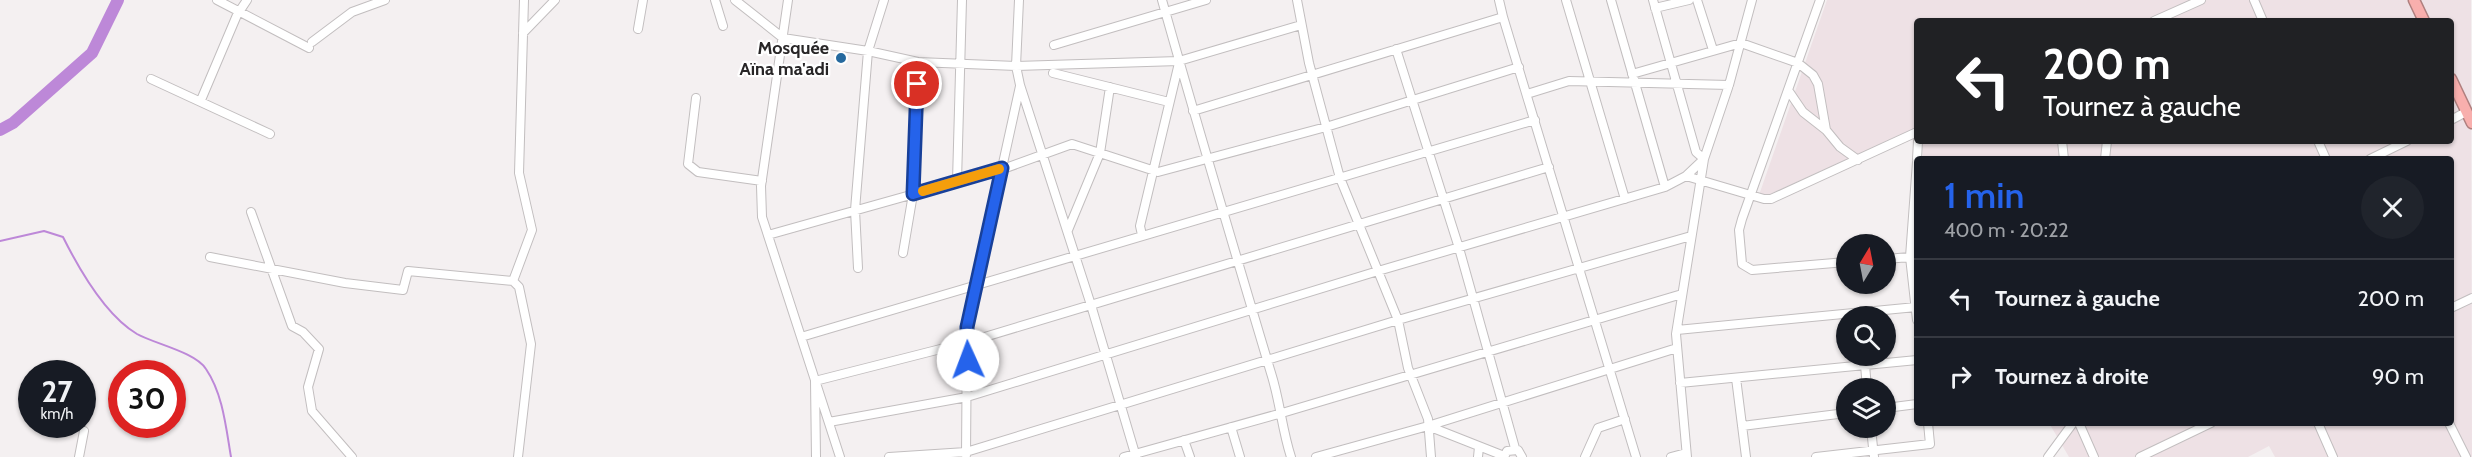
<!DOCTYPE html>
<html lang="fr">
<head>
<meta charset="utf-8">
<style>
  :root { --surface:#171b24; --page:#20242c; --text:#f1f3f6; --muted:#9ea1a6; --line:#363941; --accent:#2563eb }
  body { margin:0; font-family:Cabin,sans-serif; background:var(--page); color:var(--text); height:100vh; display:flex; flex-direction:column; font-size:22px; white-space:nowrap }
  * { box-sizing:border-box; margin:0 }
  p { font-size:20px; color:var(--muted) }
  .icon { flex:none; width:33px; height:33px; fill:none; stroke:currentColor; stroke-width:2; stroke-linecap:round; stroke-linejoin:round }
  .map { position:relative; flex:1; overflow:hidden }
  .sheet { position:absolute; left:1914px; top:156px; width:540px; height:270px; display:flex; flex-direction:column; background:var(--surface); border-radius:6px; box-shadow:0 2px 4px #0004 }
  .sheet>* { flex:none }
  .guide { position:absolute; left:1914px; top:18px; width:540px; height:126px; border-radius:6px; box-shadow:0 2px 4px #0004; background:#202124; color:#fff; overflow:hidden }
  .needle { width:39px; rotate:10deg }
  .controls { position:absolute; left:1836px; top:234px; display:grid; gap:12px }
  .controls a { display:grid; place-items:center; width:60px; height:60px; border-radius:50%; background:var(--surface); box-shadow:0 2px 4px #0004; font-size:30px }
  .speed { position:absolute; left:18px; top:360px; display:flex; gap:12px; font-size:30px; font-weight:700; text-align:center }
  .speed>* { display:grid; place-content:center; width:78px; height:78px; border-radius:50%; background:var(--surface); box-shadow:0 2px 4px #0004; line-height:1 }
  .speed small { font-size:15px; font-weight:400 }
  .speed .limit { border:9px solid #d22; background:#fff; color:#111 }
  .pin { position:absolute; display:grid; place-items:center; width:51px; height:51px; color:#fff; margin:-26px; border:3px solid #fff; border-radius:50%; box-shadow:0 2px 6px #0007 }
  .me { position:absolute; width:66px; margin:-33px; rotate:358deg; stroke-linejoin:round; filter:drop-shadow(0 0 4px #0008) }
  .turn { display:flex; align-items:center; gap:21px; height:126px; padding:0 30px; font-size:27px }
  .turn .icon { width:78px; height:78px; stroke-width:2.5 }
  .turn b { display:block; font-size:42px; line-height:51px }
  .round { display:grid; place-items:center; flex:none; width:63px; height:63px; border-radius:32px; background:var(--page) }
  .head { display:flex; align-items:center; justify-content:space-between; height:102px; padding:0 30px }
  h1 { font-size:36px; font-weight:600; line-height:45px; color:var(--accent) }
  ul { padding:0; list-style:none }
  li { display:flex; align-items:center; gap:18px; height:78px; padding:0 30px; border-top:2px solid var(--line) }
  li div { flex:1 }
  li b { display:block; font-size:22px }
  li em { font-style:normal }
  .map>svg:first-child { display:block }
  .built { fill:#eee1e5 }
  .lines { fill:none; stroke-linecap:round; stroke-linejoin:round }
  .stream { stroke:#bd88d8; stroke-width:2 }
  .river { stroke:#bd88d8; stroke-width:12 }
  .minor-casing { stroke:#c2bebf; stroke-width:10 }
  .highway-casing { stroke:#af7f7e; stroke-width:13 }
  .minor { stroke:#fff; stroke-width:8 }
  .highway { stroke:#f8afad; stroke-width:10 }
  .route-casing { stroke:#184099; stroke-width:15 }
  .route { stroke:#2563eb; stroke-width:10 }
  .slow { stroke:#f59e0b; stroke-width:10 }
  .poi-dot { fill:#26699e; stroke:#fff; stroke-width:2 }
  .labels { text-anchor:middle; stroke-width:4.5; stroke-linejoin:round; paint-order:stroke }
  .poi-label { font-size:18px; font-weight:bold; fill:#282627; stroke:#fff; text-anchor:end }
</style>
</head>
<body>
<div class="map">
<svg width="2472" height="457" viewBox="0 0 2472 457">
  <rect width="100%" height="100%" fill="#f4f0f1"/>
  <!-- built -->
  <path class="built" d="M 1827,0 L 2471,0 L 2472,457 L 2275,457 L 2269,446 L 2248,457 L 2069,457 L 2049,423 L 2451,423 L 2451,159 L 1923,159 L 1922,141 L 2451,141 L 2451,21 L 1917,21 L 1917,127 L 1764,197 L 1759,195 Z"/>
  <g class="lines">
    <!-- stream -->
    <path class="stream" d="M 0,241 L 44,231 L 63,237 C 79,269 105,315 137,334 C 155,344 195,352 206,369 C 223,394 226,428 231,457"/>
    <!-- river -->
    <path class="river" d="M 0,130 L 13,123 L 92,53 L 118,0"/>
    <!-- minor casing -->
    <g class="minor-casing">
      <path id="minor" d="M 217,0 L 309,48
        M 715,0 L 723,26
        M 735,0 L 783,38 L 868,51 L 918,62 L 1016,66 L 1179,61 L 1301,25
        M 788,0 L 761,186 L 762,217 L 840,457
        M 1019,0 L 1016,66 L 1020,85 L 1091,305 L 1136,457
        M 1162,0 C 1197,125 1234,249 1271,373 C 1280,401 1282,430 1291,457
        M 1297,0 L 1309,63 L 1340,178 L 1398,320 L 1408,368 L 1428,419 L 1431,457
        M 1566,0 L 1625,199
        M 1611,0 L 1665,187
        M 1697,0 L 1713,50
        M 1820,0 L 1742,219 L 1739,230 L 1742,264 L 1752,270 L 1846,262
        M 2254,0 L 2263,21
        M 1655,8 L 1689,0
        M 1503,17 L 1636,457
        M 2154,21 L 2201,0
        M 638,29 L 643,0
        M 523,33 L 555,0
        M 312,42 L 352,12 L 385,0
        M 1054,45 L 1206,0
        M 1396,49 L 1459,248 L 1515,448
        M 1053,73 L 1169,102
        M 1632,74 L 1741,43 L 1798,63 L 1813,75 L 1818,84 L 1826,130 L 1840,147 L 1858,160
        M 151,79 L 270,134
        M 1788,90 L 1803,112 L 1826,130
        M 1527,94 L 1569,81 L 1729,85
        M 696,98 L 688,164 L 698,172 L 762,181
        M 201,100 L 237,15 L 247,0
        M 1193,111 L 1503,17 L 1499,0
        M 2451,120 L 2466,112
        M 2062,141 L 2064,159
        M 2318,141 L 2326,159
        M 1917,159 L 1918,141
        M 2105,159 L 2107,141
        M 2370,159 L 2407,141
        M 1917,162 L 1910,257 L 1917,320
        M 1686,176 L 1764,199 L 1771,199 L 1917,132
        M 957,181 L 962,0
        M 251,212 L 292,326 L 303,332 L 319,349 L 308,387 L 312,411 L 352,457
        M 1068,230 L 1100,153 L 1110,87
        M 768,235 L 1003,169 L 1072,144 L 1158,172 L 1326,127 L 1519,67
        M 1142,235 L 1140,226 L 1179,63
        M 903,253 L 913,194 L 918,62
        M 210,257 L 345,283 L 403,290 L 408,271 L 513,281
        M 1886,259 L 1910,257
        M 858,268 L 855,210 L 868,51 L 884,0
        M 2451,308 L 2472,298
        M 1677,330 L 1916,307
        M 801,337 L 1535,120
        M 1865,365 L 1867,388
        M 1736,378 L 1746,457
        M 1680,383 L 1917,360
        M 1886,408 L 1917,404
        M 829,422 L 967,397 L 1378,271 L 1665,187 L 1686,176 L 1704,159 L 1696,152 L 1653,0
        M 2079,423 L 2094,457
        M 2318,423 L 2333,457
        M 2449,423 L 2466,457
        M 1428,426 L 1677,348
        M 1742,426 L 1846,413
        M 1231,427 L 1240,457
        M 1871,428 L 1874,457
        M 1184,440 L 1190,457
        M 966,455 L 967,327 L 1020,86
        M 79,457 L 84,431
        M 518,457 L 531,344 L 519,287 L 513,281 L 532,230 L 519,173 L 524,0
        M 816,457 L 815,381 L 968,342 L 1549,167
        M 889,457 L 966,452 L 1398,320 L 1691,236
        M 1124,457 L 1282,413 L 1682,294
        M 1316,457 L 1428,426 L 1504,456
        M 1478,457 L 1479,447
        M 1504,457 L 1507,451 L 1518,450 L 1522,457
        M 1585,457 L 1598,428 L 1625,419
        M 1671,457 L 1686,453
        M 1687,457 L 1676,334 L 1704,159 L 1729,85 L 1752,0
        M 1816,457 L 1930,444 L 1928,423
        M 2048,457 L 2073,423
        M 2140,457 L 2211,423"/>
    </g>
    <!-- highway casing -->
    <g class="highway-casing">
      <path id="highway" d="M 2414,0 L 2424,21
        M 2451,79 L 2472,123"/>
    </g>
    <!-- minor -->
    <use href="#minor" class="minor"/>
    <!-- highway -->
    <use href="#highway" class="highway"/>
  </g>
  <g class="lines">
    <!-- route casing -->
    <g class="route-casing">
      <path id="route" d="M 917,84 L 913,194 L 1002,168 L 967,327 L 968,360"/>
    </g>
    <!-- route -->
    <use href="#route" class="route"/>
    <!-- slow -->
    <path class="slow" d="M 923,191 L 999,169"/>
  </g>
  <!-- markers -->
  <circle class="poi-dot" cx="841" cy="58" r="6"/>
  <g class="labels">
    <!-- poi labels -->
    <g class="poi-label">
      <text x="829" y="54">Mosquée<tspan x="829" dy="21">Aïna ma'adi</tspan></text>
    </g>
  </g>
</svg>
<div class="controls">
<a><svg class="needle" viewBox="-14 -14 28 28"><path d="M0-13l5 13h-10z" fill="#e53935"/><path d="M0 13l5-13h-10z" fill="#9ea1a6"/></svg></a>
<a><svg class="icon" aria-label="search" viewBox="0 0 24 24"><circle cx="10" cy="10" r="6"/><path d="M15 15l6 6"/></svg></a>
<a><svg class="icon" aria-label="layers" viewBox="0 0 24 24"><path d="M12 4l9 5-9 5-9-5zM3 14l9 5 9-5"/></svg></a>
</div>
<div class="speed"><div>27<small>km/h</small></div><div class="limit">30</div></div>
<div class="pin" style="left:917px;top:84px;background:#d93025"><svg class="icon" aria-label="arrive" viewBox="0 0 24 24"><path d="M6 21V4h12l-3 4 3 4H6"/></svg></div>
<svg class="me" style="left:968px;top:360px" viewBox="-20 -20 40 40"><circle r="19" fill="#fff"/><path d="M0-13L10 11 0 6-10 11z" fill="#2563eb"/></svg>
<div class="guide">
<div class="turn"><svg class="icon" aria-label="left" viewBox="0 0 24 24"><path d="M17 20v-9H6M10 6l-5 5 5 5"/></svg><div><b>200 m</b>Tournez à gauche</div></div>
</div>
<section class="sheet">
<div class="head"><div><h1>1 min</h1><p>400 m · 20:22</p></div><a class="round"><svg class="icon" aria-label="close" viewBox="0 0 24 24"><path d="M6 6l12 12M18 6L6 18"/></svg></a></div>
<ul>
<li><svg class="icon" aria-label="left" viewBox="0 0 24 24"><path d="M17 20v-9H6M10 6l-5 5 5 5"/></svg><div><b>Tournez à gauche</b></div><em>200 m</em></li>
<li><svg class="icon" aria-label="right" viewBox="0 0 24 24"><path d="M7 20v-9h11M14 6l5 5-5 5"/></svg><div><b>Tournez à droite</b></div><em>90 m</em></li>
</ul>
</section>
</div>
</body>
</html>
